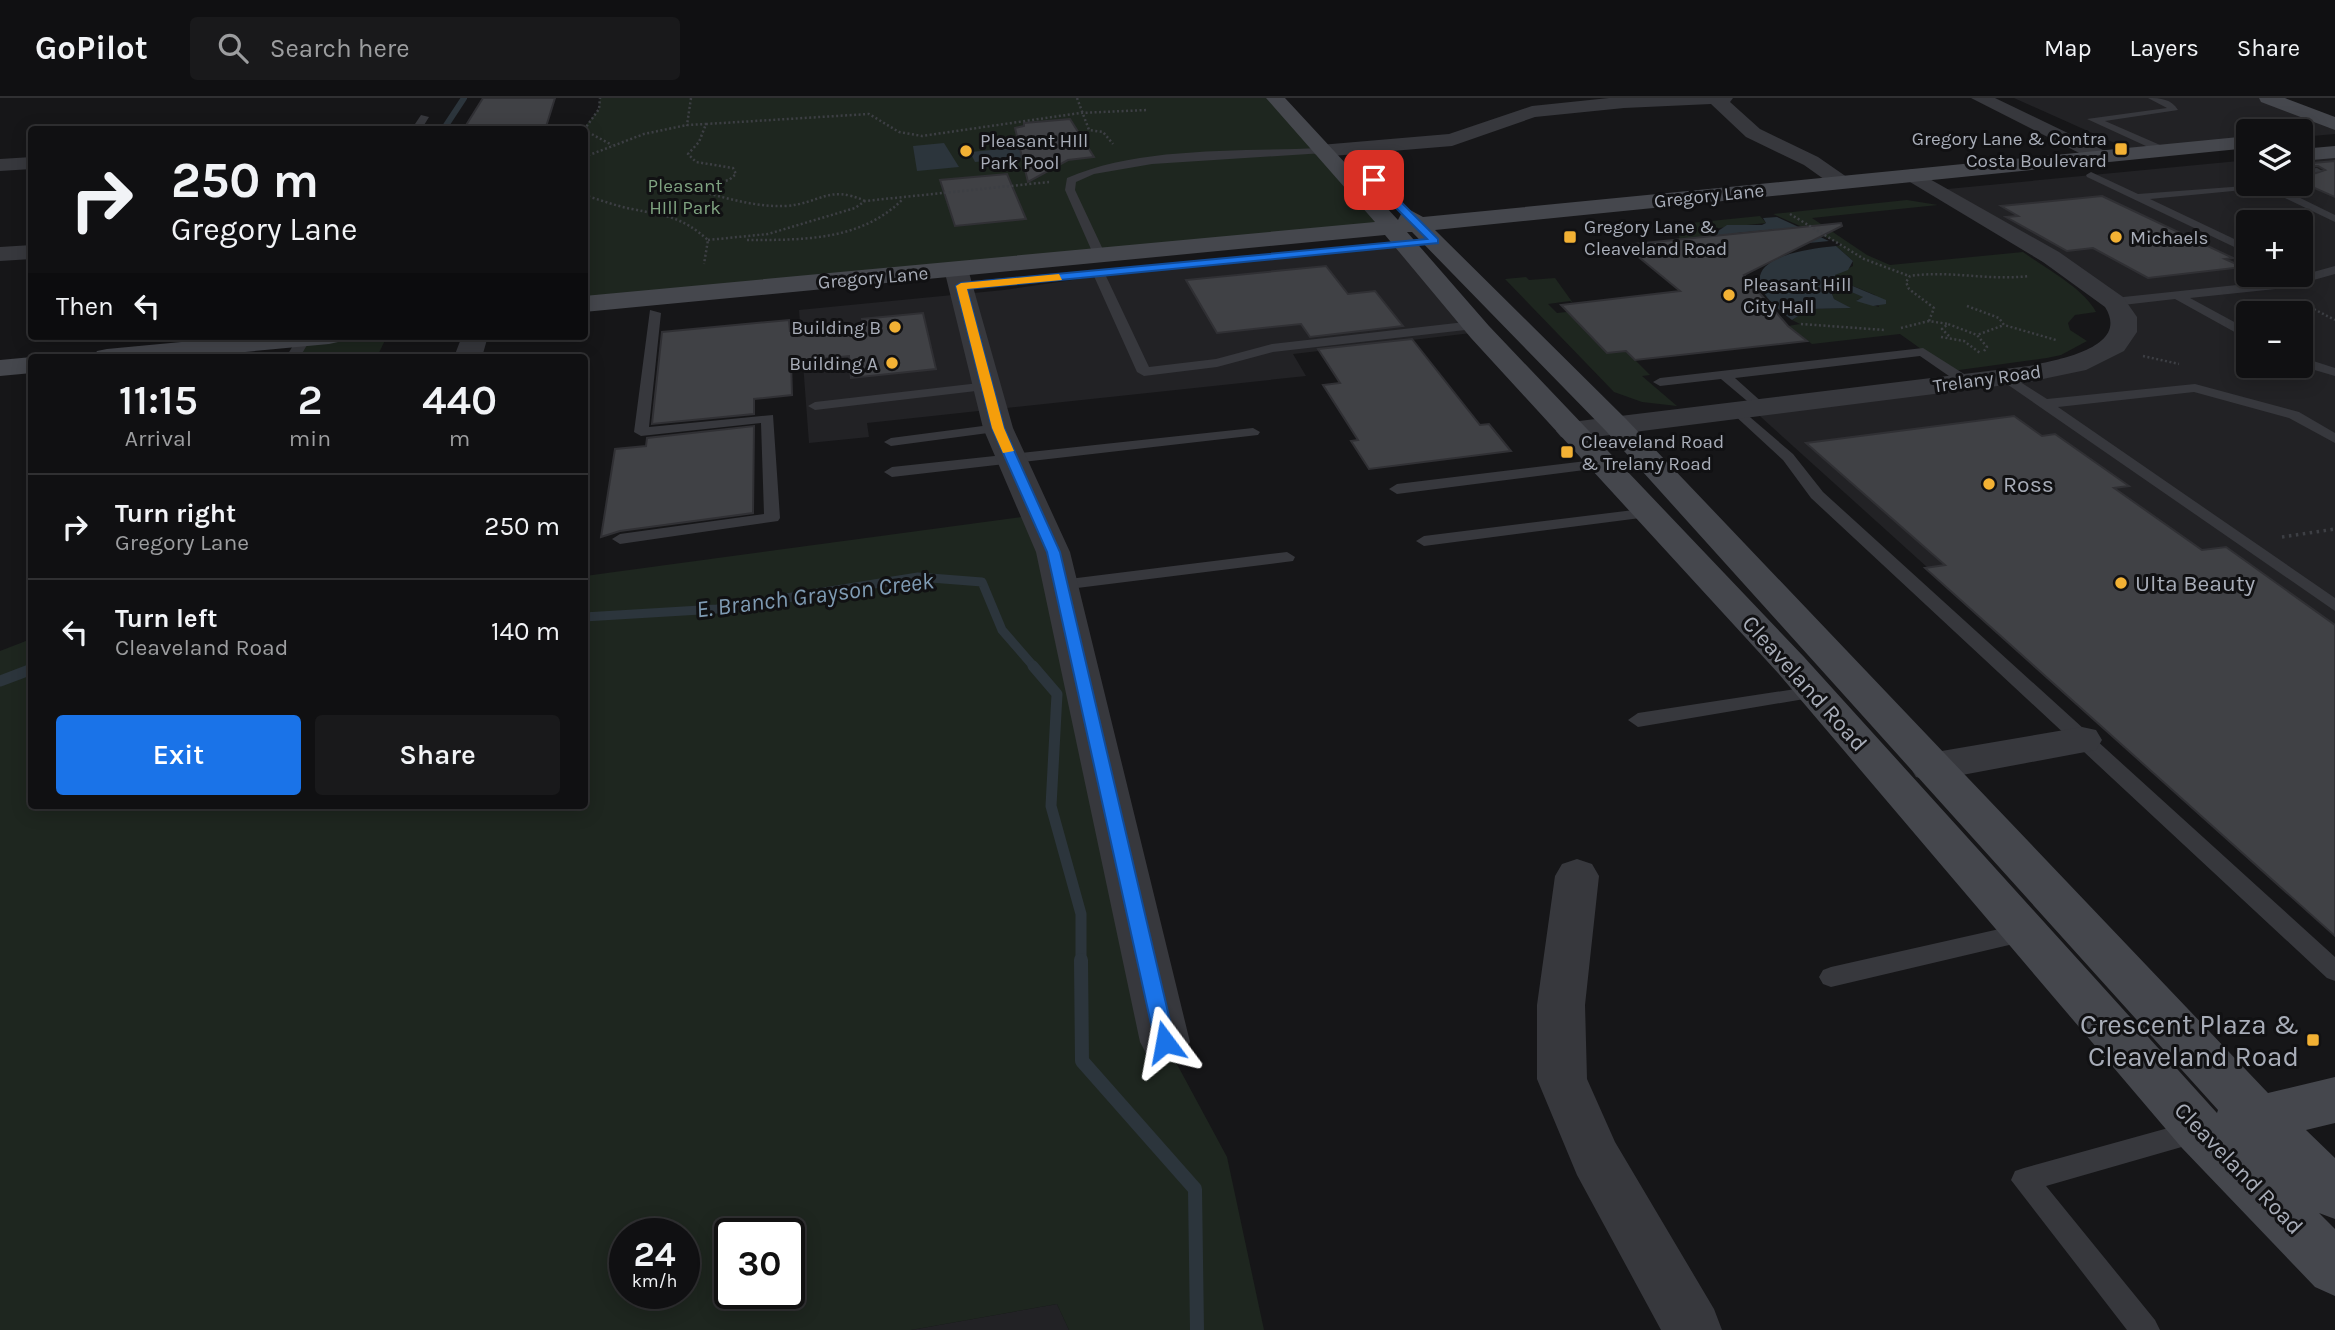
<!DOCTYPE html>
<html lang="en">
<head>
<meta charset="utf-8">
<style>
  :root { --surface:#101012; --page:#19191b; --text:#f1f3f6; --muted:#9c9d9f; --line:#303032; --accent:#1a73e8 }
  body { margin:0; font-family:Karla,sans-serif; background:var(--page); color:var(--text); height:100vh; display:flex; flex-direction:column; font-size:26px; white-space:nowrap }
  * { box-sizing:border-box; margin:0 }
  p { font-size:23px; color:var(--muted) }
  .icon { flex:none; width:38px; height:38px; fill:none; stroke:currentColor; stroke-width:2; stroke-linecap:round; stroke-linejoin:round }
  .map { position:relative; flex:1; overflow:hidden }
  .panel { position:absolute; left:28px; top:256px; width:560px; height:455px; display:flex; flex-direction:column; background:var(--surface); border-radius:7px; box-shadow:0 4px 18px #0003,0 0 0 2px var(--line) }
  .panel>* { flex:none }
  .guide { position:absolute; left:28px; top:28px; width:560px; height:214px; border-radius:7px; box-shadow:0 4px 18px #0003,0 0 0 2px var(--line); background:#101012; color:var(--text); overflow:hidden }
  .buttons { position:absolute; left:2236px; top:21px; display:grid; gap:14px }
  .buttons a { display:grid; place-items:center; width:77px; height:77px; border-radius:7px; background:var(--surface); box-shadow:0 4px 18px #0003,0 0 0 2px var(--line); font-size:35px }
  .speed { position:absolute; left:609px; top:1120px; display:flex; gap:14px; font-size:35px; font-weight:700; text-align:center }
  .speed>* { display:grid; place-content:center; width:91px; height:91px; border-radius:50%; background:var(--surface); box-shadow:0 4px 18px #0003,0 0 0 2px var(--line); line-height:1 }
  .speed small { font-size:18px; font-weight:400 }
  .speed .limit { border:4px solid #111; border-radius:10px; background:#fff; color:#111 }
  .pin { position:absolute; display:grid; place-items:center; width:60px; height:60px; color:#fff; margin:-30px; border-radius:14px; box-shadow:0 4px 10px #0006 }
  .me { position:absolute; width:77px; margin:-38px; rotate:347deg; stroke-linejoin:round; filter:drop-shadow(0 0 5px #0008) }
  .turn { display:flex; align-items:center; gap:24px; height:147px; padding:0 28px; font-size:32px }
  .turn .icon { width:91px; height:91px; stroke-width:2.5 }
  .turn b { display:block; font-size:49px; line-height:60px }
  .then { display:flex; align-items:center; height:66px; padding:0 28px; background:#0003; gap:14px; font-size:26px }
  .eta { display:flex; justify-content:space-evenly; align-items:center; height:119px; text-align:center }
  .eta b { font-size:42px; font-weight:600; line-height:49px }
  .cta { display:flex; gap:14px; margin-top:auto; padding:14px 28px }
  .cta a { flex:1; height:80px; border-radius:7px; background:var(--accent); color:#fff; font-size:28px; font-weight:600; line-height:80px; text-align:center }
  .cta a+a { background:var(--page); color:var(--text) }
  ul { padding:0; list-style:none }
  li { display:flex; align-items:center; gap:21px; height:105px; padding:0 28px; border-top:2px solid var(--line) }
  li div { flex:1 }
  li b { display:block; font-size:26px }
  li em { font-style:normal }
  header { display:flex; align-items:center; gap:42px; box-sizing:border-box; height:98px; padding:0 35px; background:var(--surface); border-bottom:2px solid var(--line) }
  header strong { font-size:33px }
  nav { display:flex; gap:38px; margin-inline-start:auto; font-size:24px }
  .search { width:490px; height:63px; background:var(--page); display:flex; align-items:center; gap:18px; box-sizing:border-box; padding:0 24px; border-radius:7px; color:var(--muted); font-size:26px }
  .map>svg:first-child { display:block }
  .built { fill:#222225; fill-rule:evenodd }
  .green { fill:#1e261f; fill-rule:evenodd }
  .water { fill:#2c353c }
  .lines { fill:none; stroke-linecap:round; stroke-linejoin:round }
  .stream-far3 { stroke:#2c353c; stroke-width:6 }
  .stream-far2 { stroke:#2c353c; stroke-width:9 }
  .stream-far1 { stroke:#2c353c; stroke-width:11 }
  .stream { stroke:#2c353c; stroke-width:14 }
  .building { fill:#404145; stroke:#303034; stroke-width:2 }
  .path-far1 { stroke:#3d3f44; stroke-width:2.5; stroke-dasharray:2 2.5; stroke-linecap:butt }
  .path { stroke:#3d3f44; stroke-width:3.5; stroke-dasharray:2.5 4.5; stroke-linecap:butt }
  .lane { fill:#37383d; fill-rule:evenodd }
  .street { fill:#37383d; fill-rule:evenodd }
  .secondary { fill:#45474d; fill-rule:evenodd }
  .route { fill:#1a73e8; stroke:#114b97; stroke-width:2 }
  .slow { fill:#f59e0b }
  .poi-dot { fill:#f2b134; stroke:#111113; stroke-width:2.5 }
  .labels { text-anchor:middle; stroke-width:6; stroke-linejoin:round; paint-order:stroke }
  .far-poi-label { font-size:19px; fill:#a8adb8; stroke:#111113; text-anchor:start }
  .far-park-label { font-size:19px; fill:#7fa381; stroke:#111113 }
  .far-street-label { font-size:19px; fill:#a8adb8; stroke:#111113 }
  .poi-label { font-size:23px; fill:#a8adb8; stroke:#111113; text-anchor:start }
  .street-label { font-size:23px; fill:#a8adb8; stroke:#111113 }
  .water-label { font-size:24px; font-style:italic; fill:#7f9bb3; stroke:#111113 }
  .near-poi-label { font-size:28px; fill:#a8adb8; stroke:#111113; text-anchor:end }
</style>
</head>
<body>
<header>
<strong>GoPilot</strong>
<div class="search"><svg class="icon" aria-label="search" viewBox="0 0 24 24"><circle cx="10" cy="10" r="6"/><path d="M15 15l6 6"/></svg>Search here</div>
<nav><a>Map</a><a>Layers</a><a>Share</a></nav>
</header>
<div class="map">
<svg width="2335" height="1232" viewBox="0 0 2335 1232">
  <rect width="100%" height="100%" fill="#161618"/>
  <!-- built -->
  <path class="built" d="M 2014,0 L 2268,0 L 2335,26 L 2335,36 L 2301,39 L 2301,33 L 2249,33 L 2249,44 L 2137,55 Z
    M 2335,54 L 2335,838 L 1751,310 L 2094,259 L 2124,219 L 1937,92 L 2249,62 L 2249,86 L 2301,86 L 2301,57 ZM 2249,124 L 2301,124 L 2301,177 L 2249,177 ZM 2249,215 L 2301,215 L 2301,268 L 2249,268 Z
    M 1402,146 L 1480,234 L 1293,256 L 1306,278 L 867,325 L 869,339 L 809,345 L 799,212 L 1004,192 L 1147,171 Z
    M 1057,1206 L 1069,1232 L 911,1232 Z"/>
  <!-- green -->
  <path class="green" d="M 600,0 L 1275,0 L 1392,129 L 585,206 L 582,32 L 599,11 Z
    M 1907,102 L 1938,107 L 1812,120 L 1867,157 L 1890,167 L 2023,154 C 2044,169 2085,191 2096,214 L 2075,217 L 2068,225 L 2070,232 L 2087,243 L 2061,257 L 2047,260 L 1952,273 L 1900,236 L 1812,246 L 1788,228 L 1800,226 L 1792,222 L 1809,211 L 1850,210 L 1834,201 L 1832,196 L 1834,193 L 1849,193 L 1864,199 L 1857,202 L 1879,209 L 1875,197 L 1836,181 L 1835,177 L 1853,168 L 1853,163 L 1836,148 L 1843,147 L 1773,116 Z
    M 1760,118 L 1766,125 L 1719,130 L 1706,141 L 1679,141 L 1681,126 Z
    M 1526,179 L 1529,182 L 1555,180 L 1573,205 L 1570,203 L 1548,206 L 1557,215 L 1576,213 L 1592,239 L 1607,255 L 1626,253 L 1650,277 L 1642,278 L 1677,308 L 1642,304 L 1614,294 L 1505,181 Z
    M 304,238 L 387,238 L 377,259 L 293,259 Z
    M 1036,417 L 1165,944 L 1227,1059 L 1264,1232 L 1069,1232 L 1057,1206 L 911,1232 L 0,1232 L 0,553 L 31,541 L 32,707 L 584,707 L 585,478 ZM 625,1136 L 684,1136 L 684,1195 L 625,1195 ZM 730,1136 L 789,1136 L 789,1195 L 730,1195 Z"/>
  <!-- water -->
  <path class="water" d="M 944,45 L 959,69 L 917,73 L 913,48 Z
    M 1024,49 L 1029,59 L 975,64 L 970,54 Z
    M 1777,119 L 1829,143 L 1799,146 L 1778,131 L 1737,135 L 1742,140 L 1730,148 L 1737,153 L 1728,157 L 1733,161 L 1730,166 L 1714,169 L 1701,166 L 1712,159 L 1696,139 L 1706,141 L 1727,127 L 1762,127 L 1766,125 L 1763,120 Z
    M 1836,148 L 1853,163 L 1848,172 L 1835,177 L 1836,181 L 1886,202 L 1886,206 L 1873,208 L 1856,203 L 1863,199 L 1849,193 L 1834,193 L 1832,196 L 1834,201 L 1851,210 L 1809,211 L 1792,222 C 1721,170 1781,153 1836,148 Z"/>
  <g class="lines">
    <!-- stream-far3 -->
    <path class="stream-far3" d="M 443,32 L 464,0"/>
    <!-- stream-far2 -->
    <path class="stream-far2" d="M 584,519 L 717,511 L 918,479 L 982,484 L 1002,532 L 1035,570"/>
    <!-- stream-far1 -->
    <path class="stream-far1" d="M 1033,568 L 1057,596 L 1051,708 L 1081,816 L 1081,864
      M 0,583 L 32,571"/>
    <!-- stream -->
    <path class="stream" d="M 1081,862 L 1082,963 L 1195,1091 L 1197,1232"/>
  </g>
  <!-- building -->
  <path class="building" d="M 483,0 L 555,0 L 545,32 L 463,32 Z
    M 1070,21 L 1094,59 L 1068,62 L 1028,84 L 1015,30 L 1024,28 L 1024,25 Z
    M 2335,63 L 2335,99 L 2301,84 L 2301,80 L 2325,72 L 2318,68 L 2301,68 L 2301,66 Z
    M 1007,76 L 1026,121 L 955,128 L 940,82 Z
    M 2102,98 L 2233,160 L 2225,161 L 2243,169 L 2148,180 L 2093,150 L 2067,153 L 2006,119 L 2018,118 L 2001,108 Z
    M 1841,125 L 1842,128 L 1744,177 L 1788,228 L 1807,243 L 1635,262 L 1626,253 L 1607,255 L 1561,207 L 1680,193 L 1624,147 Z
    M 1326,168 L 1348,196 L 1375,193 L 1403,228 L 1310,239 L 1301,226 L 1217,235 L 1186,182 Z
    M 923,215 L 936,271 L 851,280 L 849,258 L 791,264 L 792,297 L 754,301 L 754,316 L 652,326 L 662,234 L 789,222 L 790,233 L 863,226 L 862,221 Z
    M 1412,241 L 1480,327 L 1489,326 L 1511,353 L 1369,371 L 1351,343 L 1358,342 L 1323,287 L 1340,285 L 1318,251 Z
    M 2014,318 L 2042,338 L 2055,336 L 2129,388 L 2114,390 L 2202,452 L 2226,449 L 2335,527 L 2335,838 L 1925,470 L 1945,467 L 1806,345 Z
    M 754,328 L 753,415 L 620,433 L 601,439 L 615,351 L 646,348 L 647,340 Z"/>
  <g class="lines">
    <!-- path-far1 -->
    <path class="path-far1" d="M 691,0 L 687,27 L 706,26
      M 1077,0 L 1089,32 L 1103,34 L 1113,46
      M 584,32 L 599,11 L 600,0
      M 584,32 L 612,47
      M 584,59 L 644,36 L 687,27
      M 584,97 C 600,102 616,108 632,111 C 666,118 681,118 708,142 L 704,166
      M 865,103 C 828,86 820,106 785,108 C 761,109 737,103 714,97 L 704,94 L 704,88 L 729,82 L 736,76 L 733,70 L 696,64 L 688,56 L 699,44 L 706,26 L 869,16 L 899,34 L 922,38 L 1080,15 L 1147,12
      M 1790,116 L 1864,161 L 1909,178
      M 708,142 L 768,136 L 855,110 L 865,103 L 1049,84
      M 747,142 C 803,142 861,143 903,101
      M 2302,205 L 2335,222
      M 1967,208 L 1999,220 L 2004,227 L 2056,242
      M 1929,223 L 1934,210 L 1909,191 L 1906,184 L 1910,178 C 1950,172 1989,183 2029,178
      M 1801,226 L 1885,232
      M 1901,230 L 1929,223 L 1948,226
      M 1949,238 L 1942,231 L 1948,226 L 1977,237
      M 1941,239 L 1964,243 L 1980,255
      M 1984,253 L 1987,249 L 1977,237 L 2004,227
      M 2143,258 L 2179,266"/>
    <!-- path -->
    <path class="path" d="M 2282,439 L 2335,431"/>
    <!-- lane -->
    <path class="lane" d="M 2148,0 C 2161,0 2171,1 2178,12 L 2105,23 L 2167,50 L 2167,54 L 2159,54 L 2087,21 L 2167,10 Z
      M 421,17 L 429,19 L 421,32 L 411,32 Z
      M 1320,50 L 1325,53 L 1324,55 L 1152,66 L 1094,76 L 1076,84 L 1075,92 L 1106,158 L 1100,162 L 1094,158 L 1065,92 L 1067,80 C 1141,48 1240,54 1320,50 Z
      M 2301,71 L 2317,70 L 2322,73 L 2301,77 Z
      M 2091,74 L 2138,96 L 2272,86 L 2335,117 L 2335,124 L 2264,90 L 2150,101 L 2249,148 L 2249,156 L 2087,79 L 2086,77 Z
      M 2335,168 L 2335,176 L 2285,190 L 2190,200 L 2249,232 L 2249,242 L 2175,201 L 2114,208 L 2108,204 L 2114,200 L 2284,182 Z
      M 1099,172 L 1105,176 L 1149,269 L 1216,261 L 1272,246 L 1474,223 L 1480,227 L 1474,231 L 1273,254 L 1217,269 L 1144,278 L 1137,274 L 1093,176 Z
      M 650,212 L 661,215 L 649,329 L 773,317 L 780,420 L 778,423 L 620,446 L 612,441 L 620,436 L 764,416 L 761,325 L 641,338 L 634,334 Z
      M 299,238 L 311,240 L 300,259 L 286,259 Z
      M 1923,250 L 1972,281 L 1972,287 L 1962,287 L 1920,258 L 1735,280 L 1764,306 L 1766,309 L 1759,313 L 1721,281 L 1660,288 L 1653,284 L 1660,280 Z
      M 2301,259 L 2335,270 L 2335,278 L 2301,268 Z
      M 2006,275 L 2047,301 L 2195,286 L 2299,314 L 2335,335 L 2335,345 L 2289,320 L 2194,294 L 2058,309 L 2335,500 L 2335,513 L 2001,282 L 2001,276 Z
      M 988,284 L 993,285 L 993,291 L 815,312 L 808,308 L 815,304 Z
      M 1737,308 L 1793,356 L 1823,394 L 2335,859 L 2335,883 L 2327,880 L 1811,400 L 1783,362 L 1732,315 L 1732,309 Z
      M 998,326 L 1003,327 L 1003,333 L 891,348 L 884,344 L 891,340 Z
      M 1253,330 L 1260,334 L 1258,337 L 892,379 L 884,374 L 892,369 Z
      M 1603,361 L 1608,363 L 1608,369 L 1397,396 L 1389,391 L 1397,386 Z
      M 1650,410 L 1656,412 L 1656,418 L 1424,448 L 1416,443 L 1424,438 Z
      M 1287,454 L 1295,459 L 1293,463 L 1061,492 L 1052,487 L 1061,482 Z
      M 1815,588 L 1822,590 L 1824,594 L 1822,598 L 1638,629 L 1628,622 L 1638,615 Z
      M 2026,825 L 2034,828 L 2037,834 L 2034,840 L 2026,843 L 1831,889 L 1823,886 L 1819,879 L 1823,872 L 1831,869 Z
      M 2197,1022 L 2206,1026 L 2210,1034 L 2206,1042 L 2046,1088 L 2155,1222 L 2160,1232 L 2127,1232 L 2011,1082 L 2015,1073 L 2024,1070 Z"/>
    <!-- street -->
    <path class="street" d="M 1609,0 L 1733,0 L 1730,4 L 1760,31 L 1818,59 L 1854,84 L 1851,89 L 1835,89 L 1804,67 L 1746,39 L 1711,6 L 1624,10 L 1535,19 L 1452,48 L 1320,59 L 1310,53 L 1320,47 L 1449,36 L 1532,8 Z
      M 1971,0 L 1995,0 L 2107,54 L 2110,58 L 2100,64 L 2093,62 Z
      M 32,59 L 32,71 L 0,73 L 0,61 Z
      M 1912,71 L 2059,154 L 2123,199 L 2137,219 L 2137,234 L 2124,253 L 2086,272 L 2029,284 L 1571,342 L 1561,339 L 1556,333 L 1561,327 L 1571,324 L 2029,268 C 2057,262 2131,250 2105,209 L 2043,164 L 1905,81 L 1901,77 L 1905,73 Z
      M 32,147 L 32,161 L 0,163 L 0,149 Z
      M 956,164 L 965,166 L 968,171 L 1013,330 L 1070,454 L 1190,944 L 1182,959 L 1165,965 L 1148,959 L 1140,944 L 1036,454 L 983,330 L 944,171 L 947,166 Z
      M 462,238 L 488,238 L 482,259 L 454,259 Z
      M 2082,629 L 2096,632 L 2102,642 L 2096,652 L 1930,683 L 1916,679 L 1910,669 L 1916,659 L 1930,655 Z
      M 1577,761 L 1592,766 L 1599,778 L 1585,907 L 1587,981 L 1615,1044 L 1714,1211 L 1722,1232 L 1661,1232 L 1577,1077 L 1537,981 L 1537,907 L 1555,778 L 1562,766 Z"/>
    <!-- secondary -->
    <path class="secondary" d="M 1266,0 L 1285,0 L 1398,122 L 1402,114 L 1410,112 L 1423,119 L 2249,38 L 2249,50 L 1435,132 L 1626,321 L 2268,995 L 2335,979 L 2335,1025 L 2306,1032 L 2335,1060 L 2335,1121 L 2319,1115 L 2335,1131 L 2335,1198 L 2315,1189 L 2182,1050 L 1778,575 L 1471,240 L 1385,137 L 584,214 L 584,198 L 1375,124 ZM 1407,134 L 1412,134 L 1606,333 L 2218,1012 L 2217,1015 L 1804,559 L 1489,228 Z
      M 2259,0 L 2285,0 L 2335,19 L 2335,32 L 2261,4 Z
      M 2335,48 L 2335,60 L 2301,63 L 2301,51 Z
      M 245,238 L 342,238 L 338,244 L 329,246 L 192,259 L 93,259 L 97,253 L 107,251 Z
      M 32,259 L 32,275 L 0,278 L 0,262 Z"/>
  </g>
  <!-- route -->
  <path class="route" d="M 1370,80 L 1377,80 L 1438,141 L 1438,145 L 967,191 L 1004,330 L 1060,454 L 1175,944 L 1172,950 L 1165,952 L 1158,950 L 1155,944 L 1047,454 L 992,330 L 956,188 L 961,185 L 1427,141 L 1370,84 Z"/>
  <!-- slow -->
  <path class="slow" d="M 1059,176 L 1062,182 L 967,191 L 1004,330 L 1014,353 L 1003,355 L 992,330 L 956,188 L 961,185 Z"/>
  <!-- markers -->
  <g class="poi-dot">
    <rect x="2114" y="44" width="14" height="14" rx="3.5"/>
    <circle cx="966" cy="53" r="7"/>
    <rect x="1563" y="132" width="14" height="14" rx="3.5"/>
    <circle cx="2116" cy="139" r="7"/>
    <circle cx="1729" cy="197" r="7"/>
    <circle cx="895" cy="229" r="7"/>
    <circle cx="892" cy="265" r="7"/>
    <rect x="1560" y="347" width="14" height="14" rx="3.5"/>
    <circle cx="1989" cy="386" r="7"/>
    <circle cx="2121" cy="485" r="7"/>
    <rect x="2306" y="935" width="14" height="14" rx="3.5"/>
  </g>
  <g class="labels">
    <!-- far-poi labels -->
    <g class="far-poi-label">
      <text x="2107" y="47" text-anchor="end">Gregory Lane &amp; Contra<tspan x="2107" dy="22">Costa Boulevard</tspan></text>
      <text x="980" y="49">Pleasant HIll<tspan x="980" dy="22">Park Pool</tspan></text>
      <text x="1584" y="135">Gregory Lane &amp;<tspan x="1584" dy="22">Cleaveland Road</tspan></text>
      <text x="2130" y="146">Michaels</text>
      <text x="1743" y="193">Pleasant Hill<tspan x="1743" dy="22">City Hall</tspan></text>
      <text x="881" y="236" text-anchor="end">Building B</text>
      <text x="878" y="272" text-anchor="end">Building A</text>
      <text x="1581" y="350">Cleaveland Road<tspan x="1581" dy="22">&amp; Trelany Road</tspan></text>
    </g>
    <!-- far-park labels -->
    <g class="far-park-label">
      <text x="685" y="94">Pleasant<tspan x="685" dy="22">HIll Park</tspan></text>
    </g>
    <!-- far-street labels -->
    <g class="far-street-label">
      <text transform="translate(1709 97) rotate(-6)" y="7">Gregory Lane</text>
      <text transform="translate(873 179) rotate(-5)" y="7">Gregory Lane</text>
      <text transform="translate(1987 280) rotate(-8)" y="7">Trelany Road</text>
    </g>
    <!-- poi labels -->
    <g class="poi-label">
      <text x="2003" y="394">Ross</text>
      <text x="2135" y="493">Ulta Beauty</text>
    </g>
    <!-- street labels -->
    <g class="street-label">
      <text transform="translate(1805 585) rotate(48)" y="8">Cleaveland Road</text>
      <text transform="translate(2239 1070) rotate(46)" y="8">Cleaveland Road</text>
    </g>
    <!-- water labels -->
    <g class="water-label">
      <text transform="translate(815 497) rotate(-7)" y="8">E. Branch Grayson Creek</text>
    </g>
    <!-- near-poi labels -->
    <g class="near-poi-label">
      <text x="2299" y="936">Crescent Plaza &amp;<tspan x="2299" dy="32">Cleaveland Road</tspan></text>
    </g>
  </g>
</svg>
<div class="buttons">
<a><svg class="icon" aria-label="layers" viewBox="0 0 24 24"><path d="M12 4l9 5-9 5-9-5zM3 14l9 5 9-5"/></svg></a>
<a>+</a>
<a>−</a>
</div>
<div class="speed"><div>24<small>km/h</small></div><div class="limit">30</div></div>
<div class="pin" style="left:1374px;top:82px;background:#d93025"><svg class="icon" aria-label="arrive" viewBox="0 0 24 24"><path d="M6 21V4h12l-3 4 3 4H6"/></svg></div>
<svg class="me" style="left:1165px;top:944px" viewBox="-20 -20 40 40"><path d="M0-17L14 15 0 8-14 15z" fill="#1a73e8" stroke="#fff" stroke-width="4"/></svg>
<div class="guide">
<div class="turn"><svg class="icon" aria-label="right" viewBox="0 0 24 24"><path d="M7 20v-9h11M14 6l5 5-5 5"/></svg><div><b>250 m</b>Gregory Lane</div></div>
<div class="then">Then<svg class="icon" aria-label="left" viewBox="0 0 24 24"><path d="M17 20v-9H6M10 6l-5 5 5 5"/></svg></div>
</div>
<section class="panel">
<div class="eta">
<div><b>11:15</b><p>Arrival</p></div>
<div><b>2</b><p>min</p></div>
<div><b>440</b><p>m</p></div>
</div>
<ul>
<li><svg class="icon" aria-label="right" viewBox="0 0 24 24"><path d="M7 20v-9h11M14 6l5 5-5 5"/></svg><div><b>Turn right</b><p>Gregory Lane</p></div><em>250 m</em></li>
<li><svg class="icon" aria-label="left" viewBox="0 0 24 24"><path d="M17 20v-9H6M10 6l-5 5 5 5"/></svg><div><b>Turn left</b><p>Cleaveland Road</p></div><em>140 m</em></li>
</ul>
<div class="cta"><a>Exit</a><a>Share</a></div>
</section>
</div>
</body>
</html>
